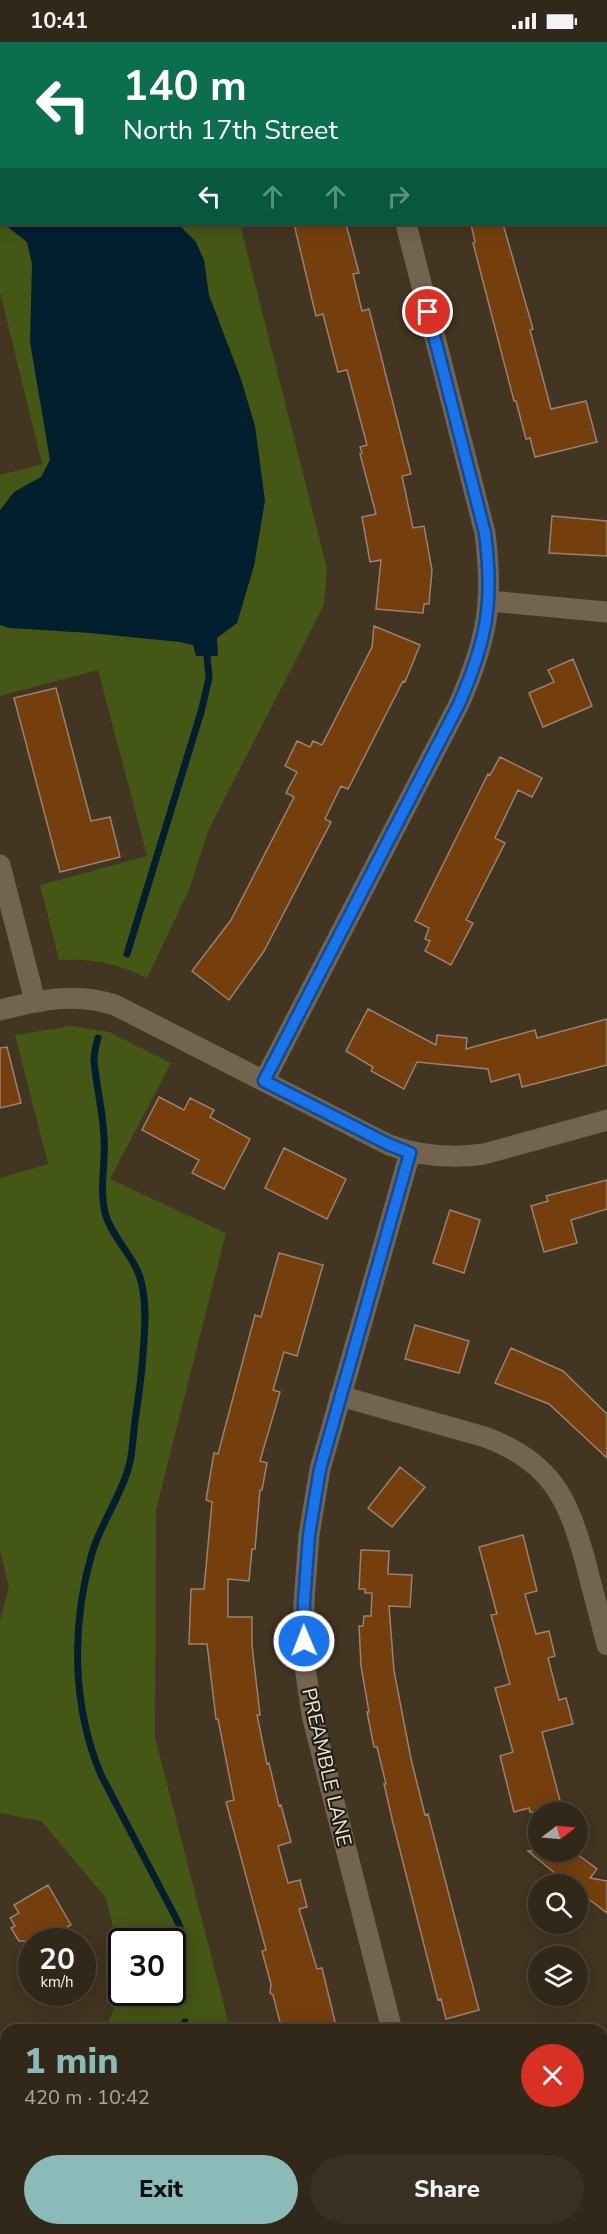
<!DOCTYPE html>
<html lang="en">
<head>
<meta charset="utf-8">
<style>
  :root { --surface:#322819; --page:#3a3022; --text:#f1f3f6; --muted:#a8a6a2; --line:#4d4438; --accent:#8bbbb9 }
  body { margin:0; font-family:"Nunito Sans",sans-serif; background:var(--page); color:var(--text); height:100vh; display:flex; flex-direction:column; font-size:22px; white-space:nowrap }
  * { box-sizing:border-box; margin:0 }
  p { font-size:20px; color:var(--muted) }
  .icon { flex:none; width:33px; height:33px; fill:none; stroke:currentColor; stroke-width:2; stroke-linecap:round; stroke-linejoin:round }
  .map { position:relative; flex:1; overflow:hidden }
  .sheet { position:absolute; left:0px; top:1982px; width:608px; height:212px; display:flex; flex-direction:column; background:var(--surface); border-radius:18px 18px 0 0; box-shadow:0 3px 15px #0003,0 0 0 2px var(--line) }
  .sheet>* { flex:none }
  .guide { position:absolute; left:0px; top:0px; width:608px; height:183px; box-shadow:0 3px 15px #0003,0 0 0 2px var(--line); background:#0b6e4f; color:#fff; overflow:hidden }
  .needle { width:39px; rotate:74deg }
  .controls { position:absolute; left:528px; top:1760px; display:grid; gap:12px }
  .controls a { display:grid; place-items:center; width:60px; height:60px; border-radius:50%; background:var(--surface); box-shadow:0 3px 15px #0003,0 0 0 2px var(--line); font-size:30px }
  .speed { position:absolute; left:18px; top:1886px; display:flex; gap:12px; font-size:30px; font-weight:700; text-align:center }
  .speed>* { display:grid; place-content:center; width:78px; height:78px; border-radius:50%; background:var(--surface); box-shadow:0 3px 15px #0003,0 0 0 2px var(--line); line-height:1 }
  .speed small { font-size:15px; font-weight:400 }
  .speed .limit { border:3px solid #111; border-radius:9px; background:#fff; color:#111 }
  .pin { position:absolute; display:grid; place-items:center; width:51px; height:51px; color:#fff; margin:-26px; border:3px solid #fff; border-radius:50%; box-shadow:0 2px 6px #0007 }
  .me { position:absolute; width:66px; margin:-33px; rotate:359deg; stroke-linejoin:round; filter:drop-shadow(0 0 4px #0008) }
  .turn { display:flex; align-items:center; gap:21px; height:126px; padding:0 24px; font-size:27px }
  .turn .icon { width:78px; height:78px; stroke-width:2.5 }
  .turn b { display:block; font-size:42px; line-height:51px }
  .lanes { display:flex; align-items:center; height:57px; padding:0 24px; background:#0003; justify-content:center; gap:30px; direction:ltr }
  .lanes .off { opacity:.35 }
  .round { display:grid; place-items:center; flex:none; width:63px; height:63px; border-radius:32px; background:var(--page) }
  .summary { display:flex; align-items:center; justify-content:space-between; height:102px; padding:0 24px }
  h1 { font-size:36px; font-weight:800; line-height:45px; color:var(--accent) }
  .action { display:flex; gap:12px; margin-top:auto; padding:12px 24px }
  .action a { flex:1; height:69px; border-radius:36px; background:var(--accent); color:#111; font-size:24px; font-weight:800; line-height:69px; text-align:center }
  .action a+a { background:var(--page); color:var(--text) }
  .status { display:flex; justify-content:space-between; align-items:center; height:42px; padding:0 30px; background:var(--surface); direction:ltr }
  .status svg { height:16px; fill:currentColor }
  .map>svg:first-child { display:block }
  .green { fill:#445714 }
  .water { fill:#021f30 }
  .lines { fill:none; stroke-linecap:round; stroke-linejoin:round }
  .stream { stroke:#021f30; stroke-width:7 }
  .building { fill:#753f0d; stroke:#998271; stroke-width:1.5 }
  .street { stroke:#72644e; stroke-width:21 }
  .secondary { stroke:#72644e; stroke-width:30 }
  .route-casing { stroke:#114b97; stroke-width:15 }
  .route { stroke:#1a73e8; stroke-width:10 }
  .labels { text-anchor:middle; stroke-width:4.5; stroke-linejoin:round; paint-order:stroke }
  .street-label { font-size:20px; fill:#ebe3d7; stroke:#231e15 }
</style>
</head>
<body>
<div class="status"><b>10:41</b><svg viewBox="0 0 49 12"><path d="M0 12V9h3v3zM5 12V6h3v6zM10 12V3h3v9zM15 12V0h3v12zM26 1h20v11H26zM47 4h2v5h-2z"/></svg></div>
<div class="map">
<svg width="607" height="2192" viewBox="0 0 607 2192">
  <rect width="100%" height="100%" fill="#423521"/>
  <!-- green -->
  <path class="green" d="M 0,167 L 2,182 L 240,182 L 327,527 L 324,563 L 209,787 L 189,848 L 147,936 C 116,921 94,917 59,918 L 40,843 L 147,814 L 98,628 L 0,654 L 0,433 L 42,422 L 0,250 Z
    M 71,984 L 109,990 L 171,1021 L 110,1137 L 226,1191 L 156,1468 L 155,1695 L 230,1987 L 106,1987 L 121,1948 L 122,1950 L 172,1950 L 172,1899 L 122,1899 L 121,1918 L 106,1856 L 41,1779 L 0,1771 L 0,1578 L 9,1545 L 0,1509 L 0,1136 L 48,1122 L 15,993 Z
    M 137,2187 L 177,2187 L 160,2192 L 139,2192 Z"/>
  <!-- water -->
  <path class="water" d="M 4,182 L 178,182 L 196,200 L 204,218 L 209,253 L 241,337 L 255,384 L 265,459 L 254,524 L 237,581 L 217,596 L 218,614 L 196,614 L 193,603 L 180,600 L 90,591 L 9,586 L 0,583 L 0,468 L 14,450 L 41,435 L 50,418 L 30,300 L 32,222 L 27,200 Z"/>
  <g class="lines">
    <!-- stream -->
    <path class="stream" d="M 127,912 L 201,670 L 209,636 L 207,614
      M 98,996 C 96,1003 94,1011 94,1018 C 96,1044 103,1069 104,1095 C 106,1121 99,1145 105,1171 C 112,1196 135,1215 141,1239 C 147,1261 145,1289 143,1311 C 142,1334 138,1356 135,1379 C 133,1393 133,1409 129,1424 C 121,1454 101,1481 92,1511 C 71,1583 72,1664 101,1733 L 177,1878 L 183,1893
      M 184,1988 L 185,1980"/>
  </g>
  <!-- building -->
  <path class="building" d="M 294,182 L 346,182 L 359,231 L 353,232 L 362,269 L 369,267 L 411,432 L 402,434 L 413,486 L 424,484 L 432,528 L 429,562 L 424,562 L 423,571 L 376,567 L 381,518 L 370,520 L 362,475 L 376,472 L 360,412 L 362,411 L 360,405 L 367,403 L 347,328 L 338,330 L 323,272 L 316,274 Z
    M 471,182 L 503,182 L 533,287 L 530,288 L 551,367 L 586,359 L 597,400 L 535,415 L 530,396 L 526,397 L 516,359 L 514,359 L 473,201 L 475,200 Z
    M 552,474 L 607,479 L 607,514 L 549,511 Z
    M 374,584 L 420,603 L 405,640 L 403,639 L 348,747 L 341,744 L 325,777 L 331,780 L 264,909 L 229,958 L 192,929 L 231,878 L 294,755 L 286,751 L 297,730 L 285,724 L 297,699 L 310,705 L 313,699 L 322,703 L 372,605 Z
    M 573,617 L 592,664 L 543,685 L 529,651 L 554,640 L 548,628 Z
    M 56,646 L 91,779 L 110,775 L 120,815 L 60,830 L 14,656 Z
    M 500,715 L 542,736 L 532,755 L 518,748 L 495,796 L 505,801 L 466,878 L 473,881 L 451,923 L 425,909 L 430,899 L 425,897 L 429,886 L 415,879 L 488,732 L 490,733 Z
    M 368,967 L 436,1003 L 437,993 L 467,996 L 466,1007 L 535,988 L 537,996 L 607,977 L 607,1023 L 522,1045 L 519,1032 L 491,1040 L 488,1027 L 417,1020 L 404,1047 L 371,1029 L 373,1025 L 346,1009 Z
    M 7,1005 L 21,1061 L 0,1066 L 0,1006 Z
    M 159,1055 L 184,1068 L 190,1056 L 214,1068 L 210,1075 L 250,1097 L 224,1147 L 192,1131 L 199,1118 L 142,1088 Z
    M 284,1106 L 346,1137 L 327,1177 L 265,1146 Z
    M 607,1138 L 607,1167 L 571,1178 L 577,1201 L 544,1210 L 531,1164 L 548,1159 L 546,1154 Z
    M 450,1168 L 480,1178 L 464,1231 L 433,1221 Z
    M 279,1211 L 323,1223 L 297,1314 L 284,1310 L 273,1348 L 280,1350 L 260,1419 L 267,1421 L 262,1448 L 260,1448 L 255,1507 L 252,1507 L 249,1539 L 228,1537 L 228,1575 L 252,1575 L 252,1603 L 260,1673 L 257,1673 L 267,1722 L 269,1721 L 279,1764 L 281,1763 L 291,1800 L 278,1804 L 288,1841 L 300,1838 L 307,1865 L 299,1867 L 317,1927 L 322,1926 L 337,1988 L 282,1988 L 273,1953 L 270,1951 L 271,1942 L 262,1909 L 266,1908 L 226,1760 L 234,1758 L 218,1677 L 216,1677 L 207,1602 L 189,1602 L 191,1547 L 204,1547 L 212,1460 L 206,1458 L 214,1411 L 218,1412 L 255,1273 L 261,1275 Z
    M 415,1283 L 469,1299 L 459,1331 L 405,1317 Z
    M 511,1306 L 563,1329 L 607,1372 L 607,1416 L 549,1362 L 495,1341 Z
    M 400,1425 L 425,1445 L 392,1485 L 368,1466 Z
    M 523,1493 L 537,1549 L 525,1552 L 536,1592 L 549,1589 L 555,1614 L 548,1616 L 559,1658 L 566,1656 L 573,1682 L 542,1690 L 563,1770 L 530,1770 L 529,1766 L 514,1770 L 500,1714 L 513,1710 L 495,1646 L 510,1642 L 491,1573 L 497,1572 L 479,1505 Z
    M 361,1508 L 389,1509 L 388,1532 L 412,1533 L 410,1565 L 389,1564 L 394,1629 L 411,1717 L 425,1773 L 428,1772 L 479,1968 L 446,1977 L 441,1957 L 438,1958 L 393,1781 L 384,1742 L 386,1742 L 377,1705 L 374,1705 L 367,1670 L 369,1670 L 361,1624 L 359,1584 L 363,1584 L 364,1574 L 371,1574 L 372,1551 L 365,1551 L 365,1547 L 359,1547 Z
    M 528,1809 L 573,1809 L 597,1827 L 590,1836 L 607,1839 L 607,1871 L 578,1849 L 578,1842 L 568,1842 Z
    M 48,1843 L 71,1883 L 43,1899 L 19,1899 L 11,1886 L 15,1884 L 10,1876 L 19,1871 L 14,1863 Z"/>
  <g class="lines">
    <!-- street -->
    <path class="street" d="M 359,0 L 359,2
      M 490,559 L 607,570
      M 0,823 L 35,959
      M 0,968 C 40,958 75,950 115,963 L 389,1103 C 420,1114 450,1117 484,1112 L 607,1078
      M 264,1039 L 459,662 C 487,598 494,561 485,491 L 406,182
      M 340,1354 L 485,1395 C 552,1420 568,1456 586,1522 C 593,1549 600,1576 607,1603
      M 392,1988 L 312,1673 L 304,1618 L 304,1560 L 309,1493 L 320,1427 L 410,1111
      M 443,2187 L 444,2192"/>
    <!-- secondary -->
    <path class="secondary" d="M 602,2111 L 607,2109
      M 318,2192 L 335,2187"/>
  </g>
  <g class="lines">
    <!-- route casing -->
    <g class="route-casing">
      <path id="route" d="M 304,1599 L 304,1560 L 309,1493 L 320,1427 L 410,1111 L 388,1102 L 264,1039 L 459,662 C 487,598 494,560 485,491 L 428,270"/>
    </g>
    <!-- route -->
    <use href="#route" class="route"/>
  </g>
  <g class="labels">
    <!-- street labels -->
    <g class="street-label">
      <text transform="translate(327 1725) rotate(77)" y="7">PREAMBLE LANE</text>
    </g>
  </g>
</svg>
<div class="controls">
<a><svg class="needle" viewBox="-14 -14 28 28"><path d="M0-13l5 13h-10z" fill="#e53935"/><path d="M0 13l5-13h-10z" fill="#a8a6a2"/></svg></a>
<a><svg class="icon" aria-label="search" viewBox="0 0 24 24"><circle cx="10" cy="10" r="6"/><path d="M15 15l6 6"/></svg></a>
<a><svg class="icon" aria-label="layers" viewBox="0 0 24 24"><path d="M12 4l9 5-9 5-9-5zM3 14l9 5 9-5"/></svg></a>
</div>
<div class="speed"><div>20<small>km/h</small></div><div class="limit">30</div></div>
<div class="pin" style="left:428px;top:270px;background:#d93025"><svg class="icon" aria-label="arrive" viewBox="0 0 24 24"><path d="M6 21V4h12l-3 4 3 4H6"/></svg></div>
<svg class="me" style="left:304px;top:1599px" viewBox="-20 -20 40 40"><circle r="17" fill="#1a73e8" stroke="#fff" stroke-width="3"/><path d="M0-11L8 9 0 5-8 9z" fill="#fff"/></svg>
<div class="guide">
<div class="turn"><svg class="icon" aria-label="left" viewBox="0 0 24 24"><path d="M17 20v-9H6M10 6l-5 5 5 5"/></svg><div><b>140 m</b>North 17th Street</div></div>
<div class="lanes"><svg class="icon" aria-label="left" viewBox="0 0 24 24"><path d="M17 20v-9H6M10 6l-5 5 5 5"/></svg><svg class="icon off" aria-label="ahead" viewBox="0 0 24 24"><path d="M12 20V5M6 11l6-6 6 6"/></svg><svg class="icon off" aria-label="ahead" viewBox="0 0 24 24"><path d="M12 20V5M6 11l6-6 6 6"/></svg><svg class="icon off" aria-label="right" viewBox="0 0 24 24"><path d="M7 20v-9h11M14 6l5 5-5 5"/></svg></div>
</div>
<section class="sheet">
<div class="summary"><div><h1>1 min</h1><p>420 m · 10:42</p></div><a class="round" style="background:#d93025;color:#fff"><svg class="icon" aria-label="close" viewBox="0 0 24 24"><path d="M6 6l12 12M18 6L6 18"/></svg></a></div>
<div class="action"><a>Exit</a><a>Share</a></div>
</section>
</div>
</body>
</html>
